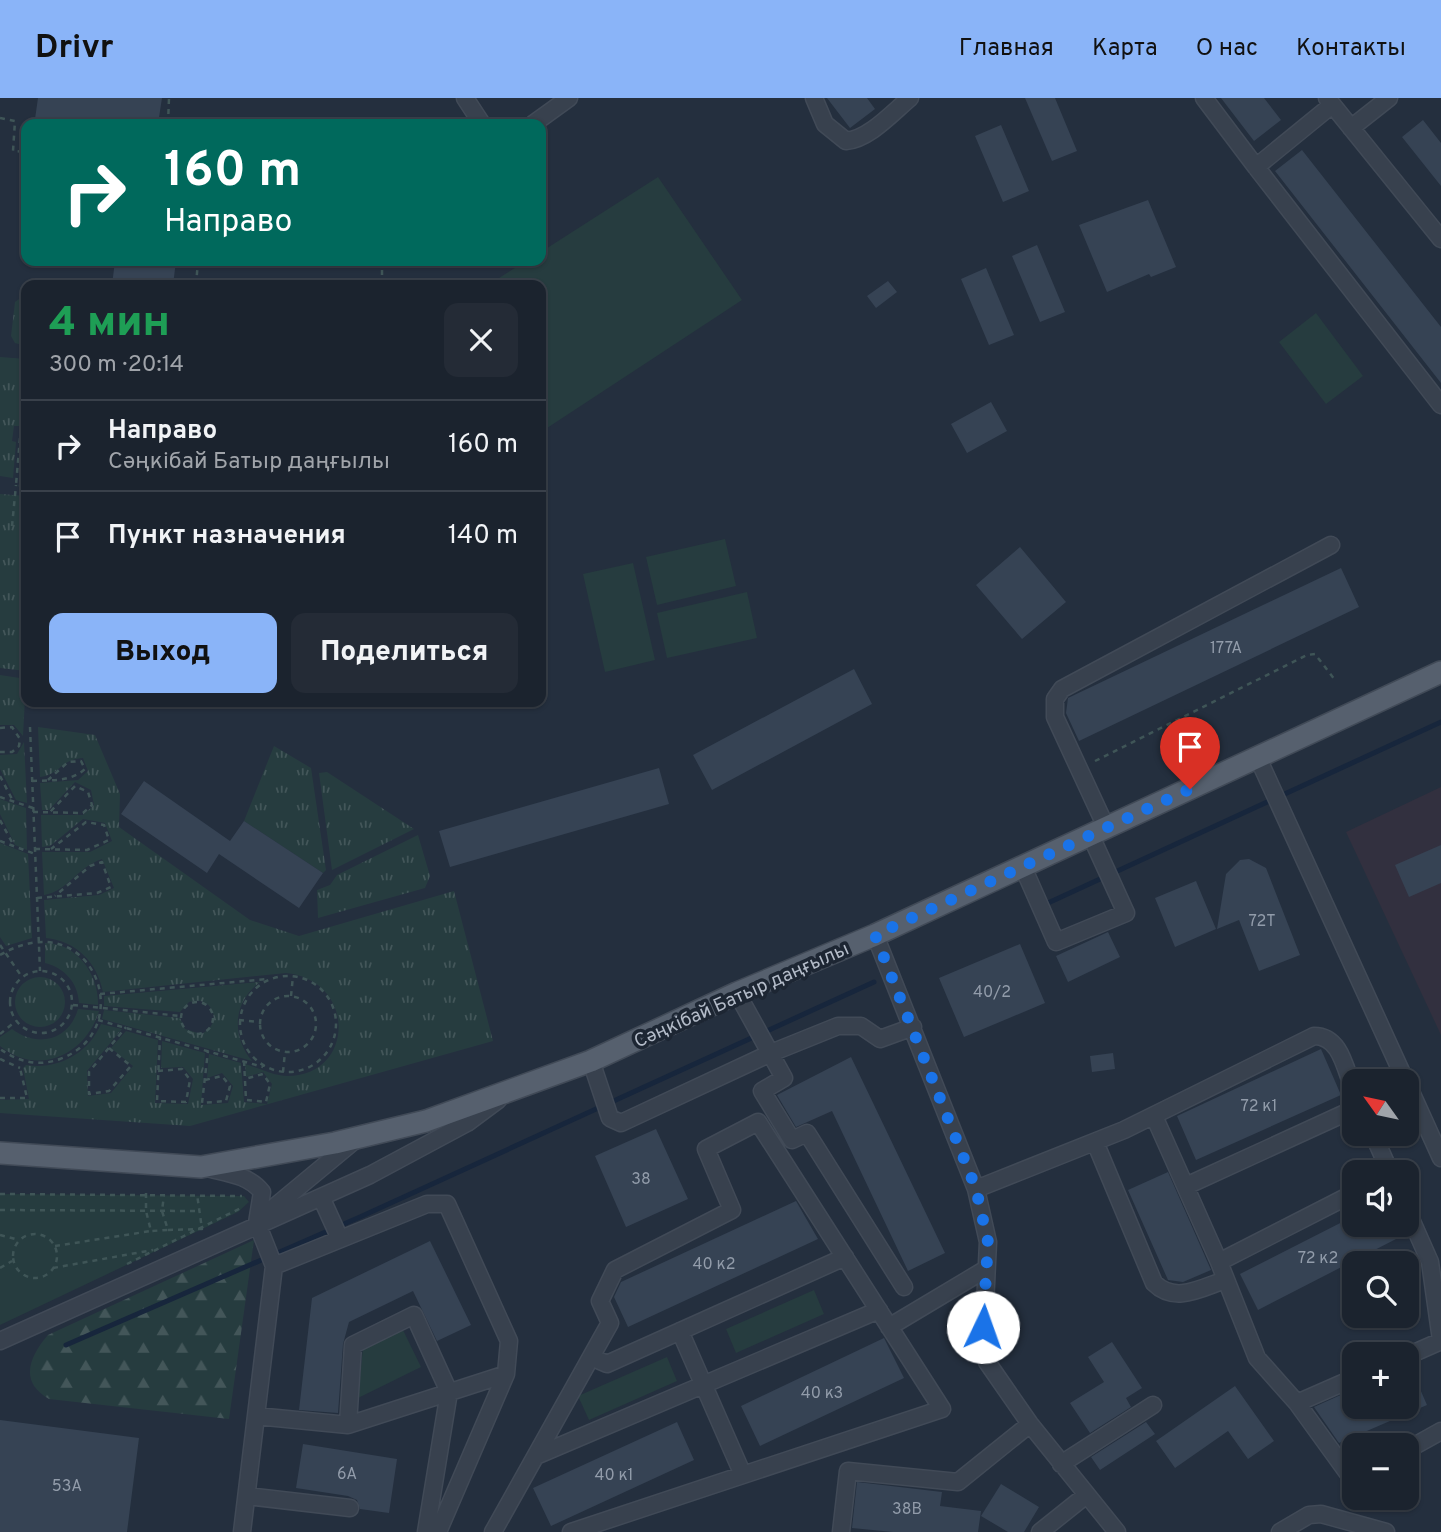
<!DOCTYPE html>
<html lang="ru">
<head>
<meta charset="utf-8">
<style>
  :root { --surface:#1b232e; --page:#242b36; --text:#f1f3f6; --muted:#a0a4aa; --line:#39404a; --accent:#8ab4f8 }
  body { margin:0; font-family:Overpass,sans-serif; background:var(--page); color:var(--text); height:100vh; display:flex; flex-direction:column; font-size:26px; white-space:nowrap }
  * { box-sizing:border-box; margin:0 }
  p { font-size:23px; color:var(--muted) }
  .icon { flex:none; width:38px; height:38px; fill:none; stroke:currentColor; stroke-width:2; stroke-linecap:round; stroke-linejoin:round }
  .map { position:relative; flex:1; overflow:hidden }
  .details { position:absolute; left:21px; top:182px; width:525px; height:427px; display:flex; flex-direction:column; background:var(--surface); border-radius:14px; box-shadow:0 2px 5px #0004,0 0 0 2px var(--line) }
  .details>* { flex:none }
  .banner { position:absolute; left:21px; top:21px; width:525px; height:147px; border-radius:14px; box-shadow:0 2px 5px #0004,0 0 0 2px var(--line); background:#00695c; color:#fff; overflow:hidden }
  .needle { width:46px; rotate:303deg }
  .fabs { position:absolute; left:1342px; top:971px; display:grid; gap:14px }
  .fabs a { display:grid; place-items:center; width:77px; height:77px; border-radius:14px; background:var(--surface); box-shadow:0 2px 5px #0004,0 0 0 2px var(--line); font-size:35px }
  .pin { position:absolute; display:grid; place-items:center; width:60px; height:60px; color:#fff; margin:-72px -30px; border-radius:50% 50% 50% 0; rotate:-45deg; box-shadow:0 0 7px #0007 }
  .pin .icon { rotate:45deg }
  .me { position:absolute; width:77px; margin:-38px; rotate:3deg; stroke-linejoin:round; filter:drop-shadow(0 0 5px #0008) }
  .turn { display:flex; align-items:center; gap:24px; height:147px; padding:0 28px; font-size:32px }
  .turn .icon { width:91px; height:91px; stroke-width:2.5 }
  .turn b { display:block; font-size:49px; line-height:60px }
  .round { display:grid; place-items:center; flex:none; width:74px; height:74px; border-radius:14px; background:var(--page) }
  .head { display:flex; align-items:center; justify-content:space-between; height:119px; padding:0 28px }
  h1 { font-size:42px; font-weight:800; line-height:52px; color:#1e9e55 }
  .button { display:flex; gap:14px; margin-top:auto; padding:14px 28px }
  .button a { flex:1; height:80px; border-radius:14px; background:var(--accent); color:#111; font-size:28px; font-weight:800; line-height:80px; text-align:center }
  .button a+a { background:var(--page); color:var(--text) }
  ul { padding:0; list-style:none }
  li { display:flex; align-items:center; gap:21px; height:91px; padding:0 28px; border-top:2px solid var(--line) }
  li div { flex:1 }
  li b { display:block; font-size:26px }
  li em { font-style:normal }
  header { display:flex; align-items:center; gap:42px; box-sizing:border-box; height:98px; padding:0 35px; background:var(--accent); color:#111 }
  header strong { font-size:33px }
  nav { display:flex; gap:38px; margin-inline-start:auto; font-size:24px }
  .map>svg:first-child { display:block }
  .medical { fill:#32303f }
  .grass { fill:url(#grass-tufts) }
  .forest { fill:url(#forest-firs) }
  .park { fill:#263c3f }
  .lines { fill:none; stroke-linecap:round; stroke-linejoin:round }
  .stream { stroke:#17263c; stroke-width:5 }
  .building { fill:#364354 }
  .minor-casing { stroke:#414a57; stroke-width:19 }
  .major-casing { stroke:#414a57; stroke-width:24 }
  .path { stroke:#3f5557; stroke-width:2.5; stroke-dasharray:5 5; stroke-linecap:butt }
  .minor { stroke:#38414e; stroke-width:16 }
  .major { stroke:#56606e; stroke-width:21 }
  .route { stroke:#1a73e8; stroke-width:12; stroke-dasharray:0 21.6 }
  .labels { text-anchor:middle; stroke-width:7; stroke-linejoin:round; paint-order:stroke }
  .number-label { font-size:16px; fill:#929caa }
  .street-label { font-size:19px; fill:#b4bcc9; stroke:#1d2633 }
</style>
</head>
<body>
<header>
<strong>Drivr</strong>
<nav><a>Главная</a><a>Карта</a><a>О нас</a><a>Контакты</a></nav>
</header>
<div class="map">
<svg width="1441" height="1434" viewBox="0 0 1441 1434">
  <defs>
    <pattern id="grass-tufts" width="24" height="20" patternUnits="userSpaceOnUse" patternTransform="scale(1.75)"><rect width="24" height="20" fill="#263c3f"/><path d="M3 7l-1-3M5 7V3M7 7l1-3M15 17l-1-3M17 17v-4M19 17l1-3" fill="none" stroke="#435659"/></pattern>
    <pattern id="forest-firs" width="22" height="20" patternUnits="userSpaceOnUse" patternTransform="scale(1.75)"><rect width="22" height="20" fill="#263c3f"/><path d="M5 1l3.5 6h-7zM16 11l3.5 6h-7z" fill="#435659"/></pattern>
  </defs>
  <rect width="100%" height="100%" fill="#242f3e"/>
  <!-- medical -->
  <path class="medical" d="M 1441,689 L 1441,937 L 1346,734 Z"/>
  <!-- grass -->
  <path class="grass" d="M 26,196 L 26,248 L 15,245 L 11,238 L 15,204 Z
    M 0,259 L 26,261 L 26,328 L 14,328 L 12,343 L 16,344 L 13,380 L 0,378 Z
    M 0,396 L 26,398 L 26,573 L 0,570 Z
    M 0,577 L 26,581 L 23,638 L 14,627 L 0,627 Z
    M 38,629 L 95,637 L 120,696 L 119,729 L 250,822 L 299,838 L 454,793 L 493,943 L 190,1028 L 0,1015 L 0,1002 L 29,1001 L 23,970 L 26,967 C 58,972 88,956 101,926 L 122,931 L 87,973 L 88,998 L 111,995 L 133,968 L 111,950 L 126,933 L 158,942 L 155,1005 L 188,1006 L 193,981 L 183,969 L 161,970 L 162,943 L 205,955 L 201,1007 L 228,1005 L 233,988 L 222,975 L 207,980 L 209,956 L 241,965 L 244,1004 L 267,1006 L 272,986 L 263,974 L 246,979 L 245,966 C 258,970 274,978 287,978 C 354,979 358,883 286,875 L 103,894 C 97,864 76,843 46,840 L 44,802 L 99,797 L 114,790 L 102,761 C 76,770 68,793 44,797 L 42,754 L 90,754 L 112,743 L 105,725 L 83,721 L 50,748 L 42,749 L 41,717 L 83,717 L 94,707 L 91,692 L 75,684 L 49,712 L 42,712 L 40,685 L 78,682 L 88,673 L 83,660 C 61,661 58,678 40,679 Z
    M 24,644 L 27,705 L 16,702 L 0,671 L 0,657 L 17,656 Z
    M 274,648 L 311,670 L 326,772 L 323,775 L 244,723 Z
    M 327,674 L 414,731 L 332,772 L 319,675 Z
    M 0,701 L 26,710 L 27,752 L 15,747 L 0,716 Z
    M 418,737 L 430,778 L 425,790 L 318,820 L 317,792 L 330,787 L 337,777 Z
    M 0,745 L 28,756 L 32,840 L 6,848 L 0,839 Z
    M 45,845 C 78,845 99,878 98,907 L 79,905 C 78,885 65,870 45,865 Z
    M15 904a25 25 0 1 1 50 0a25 25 0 1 1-50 0Z
    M 260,884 C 233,904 231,937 252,963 L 102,921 L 104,912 L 180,920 L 185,931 L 201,936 C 224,926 213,896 189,904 L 180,914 L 104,908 L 104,898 Z
    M 78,911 L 99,913 C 86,957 38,979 0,948 L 0,939 L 12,931 C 37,950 69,943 78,911 Z"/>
  <!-- forest -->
  <path class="forest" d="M 254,1142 L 229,1321 L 49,1301 C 19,1284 29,1259 48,1237 Z"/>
  <!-- park -->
  <path class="park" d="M 658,79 L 742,202 L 541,334 L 541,187 L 488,187 L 526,163 L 541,163 L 541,154 Z
    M 1316,215 L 1363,278 L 1326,306 L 1279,244 Z
    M 725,441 L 736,488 L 657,507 L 646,459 Z
    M 633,465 L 655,562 L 605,574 L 583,476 Z
    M 747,494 L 757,540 L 667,560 L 657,515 Z
    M 0,1096 L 244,1098 L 249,1104 L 238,1114 L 0,1227 Z
    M 814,1192 L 824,1216 L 736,1255 L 726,1231 Z
    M 403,1232 L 421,1269 L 358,1300 L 363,1250 Z
    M 667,1259 L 677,1283 L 589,1322 L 578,1298 Z"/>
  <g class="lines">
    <!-- stream -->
    <path class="stream" d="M 1048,805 L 1441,624
      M 66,1247 L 360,1119 L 874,884"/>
  </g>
  <!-- building -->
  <path class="building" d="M 38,0 L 162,0 L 158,26 L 72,26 L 35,21 Z
    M 827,0 L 867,0 L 875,11 L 850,30 Z
    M 1025,0 L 1055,0 L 1077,53 L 1052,63 Z
    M 1221,0 L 1264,0 L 1281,22 L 1254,43 Z
    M 1423,22 L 1441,45 L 1441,88 L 1402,39 Z
    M 1001,27 L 1029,93 L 1003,104 L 975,38 Z
    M 1302,52 L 1441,229 L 1441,285 L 1275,73 Z
    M 1148,102 L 1176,169 L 1151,179 L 1149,176 L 1107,194 L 1079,127 Z
    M 1037,147 L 1065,214 L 1040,224 L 1012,158 Z
    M 115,163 L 176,163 L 173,187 L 112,187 Z
    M 986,170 L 1014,237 L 989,247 L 961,181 Z
    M 888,183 L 897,194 L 876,210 L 867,198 Z
    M 991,304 L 1007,333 L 967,355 L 951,326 Z
    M 1020,449 L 1066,504 L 1022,541 L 976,487 Z
    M 1341,470 L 1359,509 L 1079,643 L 1066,615 L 1068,600 Z
    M 854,571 L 872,606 L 712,692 L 693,657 Z
    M 659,670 L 669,706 L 450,769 L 439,733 Z
    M 144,683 L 230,743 L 244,723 L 323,775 L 299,810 L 219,756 L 207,775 L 121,716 Z
    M 1441,747 L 1441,785 L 1409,799 L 1395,767 Z
    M 1249,761 L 1266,770 L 1300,857 L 1259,873 L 1239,822 L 1217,831 L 1226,776 L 1240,762 Z
    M 1196,783 L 1216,831 L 1175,849 L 1155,800 Z
    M 1108,834 L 1120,859 L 1068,884 L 1056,858 Z
    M 1020,846 L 1045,905 L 964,939 L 939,880 Z
    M 1321,951 L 1341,997 L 1196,1062 L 1177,1018 Z
    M 1113,955 L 1115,971 L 1092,974 L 1090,958 Z
    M 851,959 L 945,1155 L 908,1173 L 832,1013 L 796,1029 L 777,997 Z
    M 656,1031 L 688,1101 L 626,1129 L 595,1058 Z
    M 1168,1074 L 1211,1172 L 1183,1184 L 1168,1182 L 1128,1092 Z
    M 796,1103 L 818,1141 L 628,1229 L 614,1199 L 621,1184 Z
    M 1354,1118 L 1354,1127 L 1389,1127 L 1396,1141 L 1258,1212 L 1240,1176 Z
    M 430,1143 L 471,1227 L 437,1243 L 413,1193 L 349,1224 L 343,1246 L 338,1315 L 299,1312 L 312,1200 Z
    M 884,1240 L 904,1280 L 760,1348 L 741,1308 Z
    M 1112,1244 L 1142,1290 L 1126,1300 L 1131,1309 L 1090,1335 L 1070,1305 L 1104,1284 L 1088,1259 Z
    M 1407,1268 L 1410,1268 L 1427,1307 L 1339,1345 L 1314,1309 L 1354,1291 L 1354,1309 L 1407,1309 Z
    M 1235,1288 L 1274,1343 L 1248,1361 L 1228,1333 L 1175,1370 L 1156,1343 Z
    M 0,1322 L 139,1340 L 127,1434 L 0,1434 Z
    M 677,1324 L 694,1362 L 551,1428 L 533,1390 Z
    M 1146,1324 L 1155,1336 L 1100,1372 L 1091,1359 Z
    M 303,1346 L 397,1361 L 389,1415 L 360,1411 L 357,1402 L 348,1398 L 296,1390 Z
    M 857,1384 L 942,1394 L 940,1408 L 981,1413 L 978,1434 L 893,1434 L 852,1430 Z
    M 1001,1386 L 1039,1409 L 1024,1434 L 1008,1434 L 981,1418 Z"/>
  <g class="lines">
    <!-- minor casing -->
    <g class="minor-casing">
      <path id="minor" d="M 465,0 L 482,26
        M 814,0 L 825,26 L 846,43 C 869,41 892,15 910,0
        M 1204,0 L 1256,69
        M 1327,0 L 1441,141
        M 1332,7 L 1256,69 L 1441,307
        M 533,26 L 569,0
        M 1351,30 L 1389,0
        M 1258,660 L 1406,984
        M 1106,729 L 1055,619 L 1055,601 L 1062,591 L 1331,447
        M 1023,769 L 1056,844 L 1126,815 L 1090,736
        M 875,837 L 976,1091 L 988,1144 L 983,1250 L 987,1264 L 1030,1326 L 1117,1434
        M 737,895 L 784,980 L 762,993 L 792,1042 L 807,1035 L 904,1189
        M 591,963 L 610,1020 L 621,1025 L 771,955 L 838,928 L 861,928 L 880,941 L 913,929
        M 1407,985 L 1441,1060
        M 1154,1018 L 1219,1164 L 1257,1260 L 1297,1305 L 1352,1381 L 1354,1379
        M 1373,1036 L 1390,1074
        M 1095,1044 L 1154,1185 C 1175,1206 1201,1190 1225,1182
        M 207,1070 C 227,1075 249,1077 262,1094 L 257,1125 L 274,1168 L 242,1434
        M 1186,1088 L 1354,1011
        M 976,1091 L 1124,1032 L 1314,938 C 1341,938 1345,971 1354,993
        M 321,1099 L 340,1141
        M 1407,1112 L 1430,1164 L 1441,1242
        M 266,1116 L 354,1043
        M 1219,1164 L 1354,1095
        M 274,1168 L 427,1106 L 447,1106 L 509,1243 L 506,1276
        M 889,1229 L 986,1171
        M 680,1233 L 743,1377
        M 0,1243 L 370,1077 L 467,1025 L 498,1002
        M 1407,1258 L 1441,1243
        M 591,1259 L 607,1266 L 845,1159
        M 1297,1305 L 1354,1280
        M 256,1318 L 348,1327 L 506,1276 L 438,1434
        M 348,1327 L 353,1247 L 414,1217 L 449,1294 L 426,1434
        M 1407,1352 L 1441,1333
        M 536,1358 L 879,1212
        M 1061,1366 L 1153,1307
        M 247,1398 L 350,1410
        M 493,1434 L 610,1225 L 600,1203 L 615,1172 L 732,1112 L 706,1051 L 758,1024 L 942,1311 L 571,1434
        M 841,1434 L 848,1373 L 958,1384 L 1030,1326
        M 1040,1434 L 1085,1398
        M 1280,1434 L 1309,1417 L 1321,1416 L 1386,1434"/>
    </g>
    <!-- major casing -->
    <g class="major-casing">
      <path id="major" d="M 0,1055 L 201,1069 L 335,1045 L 426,1023 L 591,963 L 737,895 L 875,837 L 1441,574"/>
    </g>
    <!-- path -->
    <path class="path" d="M 0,20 L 15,23 L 13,53 L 26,54
      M 168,26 L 169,0
      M 196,187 L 198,163
      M 382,187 L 382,163
      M 20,340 L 16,387 L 26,388
      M 12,428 L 16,387
      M 30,629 L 40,873
      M 0,630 L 12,629 L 20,641 L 19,648 L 12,654 L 0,654
      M 1095,663 L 1307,557 L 1315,556 L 1335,582
      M 0,678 L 13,703
      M 32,683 C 51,682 71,684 85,671 L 81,663 L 68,664 L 48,682
      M 0,699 L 33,710
      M 33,714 L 83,715 L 92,707 L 88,694 L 75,688 L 50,714
      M 0,722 L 14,748
      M 0,743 L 35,756
      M 35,751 L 87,752 L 109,742 L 104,727 L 86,724 L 51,751
      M 37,800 L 97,795 L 111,789 L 102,764 L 90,768 L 55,798
      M 0,847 L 22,879
      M 0,857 C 93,803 140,932 60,961 C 38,969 19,964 0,951
      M10 904a31 31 0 1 1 62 0a31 31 0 1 1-62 0Z
      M240 926a48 48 0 1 1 96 0a48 48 0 1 1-96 0Z
      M 100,896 L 268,881
      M260 926a28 28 0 1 1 56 0a28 28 0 1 1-56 0Z
      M 291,898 L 293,878
      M181 920a16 16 0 1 1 32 0a16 16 0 1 1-32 0Z
      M 73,907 L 181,918
      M 98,922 L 263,969
      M 239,922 L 260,924
      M 0,936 L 16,923
      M 109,950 L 131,968 L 109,993 L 89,996 L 89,974 L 126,929
      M 0,961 L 20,970
      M 244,963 L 246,1002 L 266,1004 L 270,986 L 263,976 L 245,981
      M 158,973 L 182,971 L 190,982 L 186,1004 L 157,1003 L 160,939
      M 283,974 L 285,954
      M 205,982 L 222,978 L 230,988 L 226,1003 L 202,1005 L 208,953
      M 0,1000 L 27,1000 L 20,970
      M 146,1095 L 146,1113 L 151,1133 L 168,1132 L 162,1113 L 164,1097
      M 0,1096 L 242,1098
      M 0,1112 L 199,1113
      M 168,1132 L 202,1131 L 197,1096
      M13 1158a22 22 0 1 1 44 0a22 22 0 1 1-44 0Z
      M 0,1137 L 19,1142
      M 55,1148 L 151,1133
      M 127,1166 L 243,1109
      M 0,1170 L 12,1163
      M 53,1170 L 153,1152"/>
    <!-- minor -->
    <use href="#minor" class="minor"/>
    <!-- major -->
    <use href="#major" class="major"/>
  </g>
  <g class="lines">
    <!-- route -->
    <path class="route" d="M 983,1229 L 988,1144 L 976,1091 L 875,837 L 1190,691"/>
  </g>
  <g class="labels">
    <!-- number labels -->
    <g class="number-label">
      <text x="1226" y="555">177А</text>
      <text x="1262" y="828">72Т</text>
      <text x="992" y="899">40/2</text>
      <text x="1259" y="1013">72 к1</text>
      <text x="641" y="1086">38</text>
      <text x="1318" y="1165">72 к2</text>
      <text x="714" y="1171">40 к2</text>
      <text x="822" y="1300">40 к3</text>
      <text x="347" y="1381">6А</text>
      <text x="614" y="1382">40 к1</text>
      <text x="67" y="1393">53А</text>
      <text x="907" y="1416">38В</text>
    </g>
    <!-- street labels -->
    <g class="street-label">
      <text transform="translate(741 896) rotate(-24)" y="7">Сәңкібай Батыр даңғылы</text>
    </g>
  </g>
</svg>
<div class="fabs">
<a><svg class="needle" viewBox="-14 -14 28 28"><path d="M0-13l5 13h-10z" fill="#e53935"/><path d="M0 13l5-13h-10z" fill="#a0a4aa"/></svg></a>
<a><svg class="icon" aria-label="sound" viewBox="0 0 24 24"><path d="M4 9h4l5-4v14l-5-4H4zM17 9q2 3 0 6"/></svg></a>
<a><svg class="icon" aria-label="search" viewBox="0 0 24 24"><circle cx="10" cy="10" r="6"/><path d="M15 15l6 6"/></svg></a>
<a>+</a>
<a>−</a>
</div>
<div class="pin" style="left:1190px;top:691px;background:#d93025"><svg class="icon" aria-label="arrive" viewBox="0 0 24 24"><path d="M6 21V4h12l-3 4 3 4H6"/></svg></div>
<svg class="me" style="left:983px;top:1229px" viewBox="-20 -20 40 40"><circle r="19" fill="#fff"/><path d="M0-13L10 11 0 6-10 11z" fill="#1a73e8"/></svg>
<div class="banner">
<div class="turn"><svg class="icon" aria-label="right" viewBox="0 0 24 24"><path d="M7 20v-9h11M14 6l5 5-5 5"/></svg><div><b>160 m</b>Направо</div></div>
</div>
<section class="details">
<div class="head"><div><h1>4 мин</h1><p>300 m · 20:14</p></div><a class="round"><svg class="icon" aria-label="close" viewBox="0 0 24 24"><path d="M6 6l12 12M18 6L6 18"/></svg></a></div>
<ul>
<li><svg class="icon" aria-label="right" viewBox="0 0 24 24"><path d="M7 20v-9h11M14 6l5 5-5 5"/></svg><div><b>Направо</b><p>Сәңкібай Батыр даңғылы</p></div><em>160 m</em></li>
<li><svg class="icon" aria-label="arrive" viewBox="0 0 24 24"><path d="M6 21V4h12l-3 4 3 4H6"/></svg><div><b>Пункт назначения</b></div><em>140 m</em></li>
</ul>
<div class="button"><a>Выход</a><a>Поделиться</a></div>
</section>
</div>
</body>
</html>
